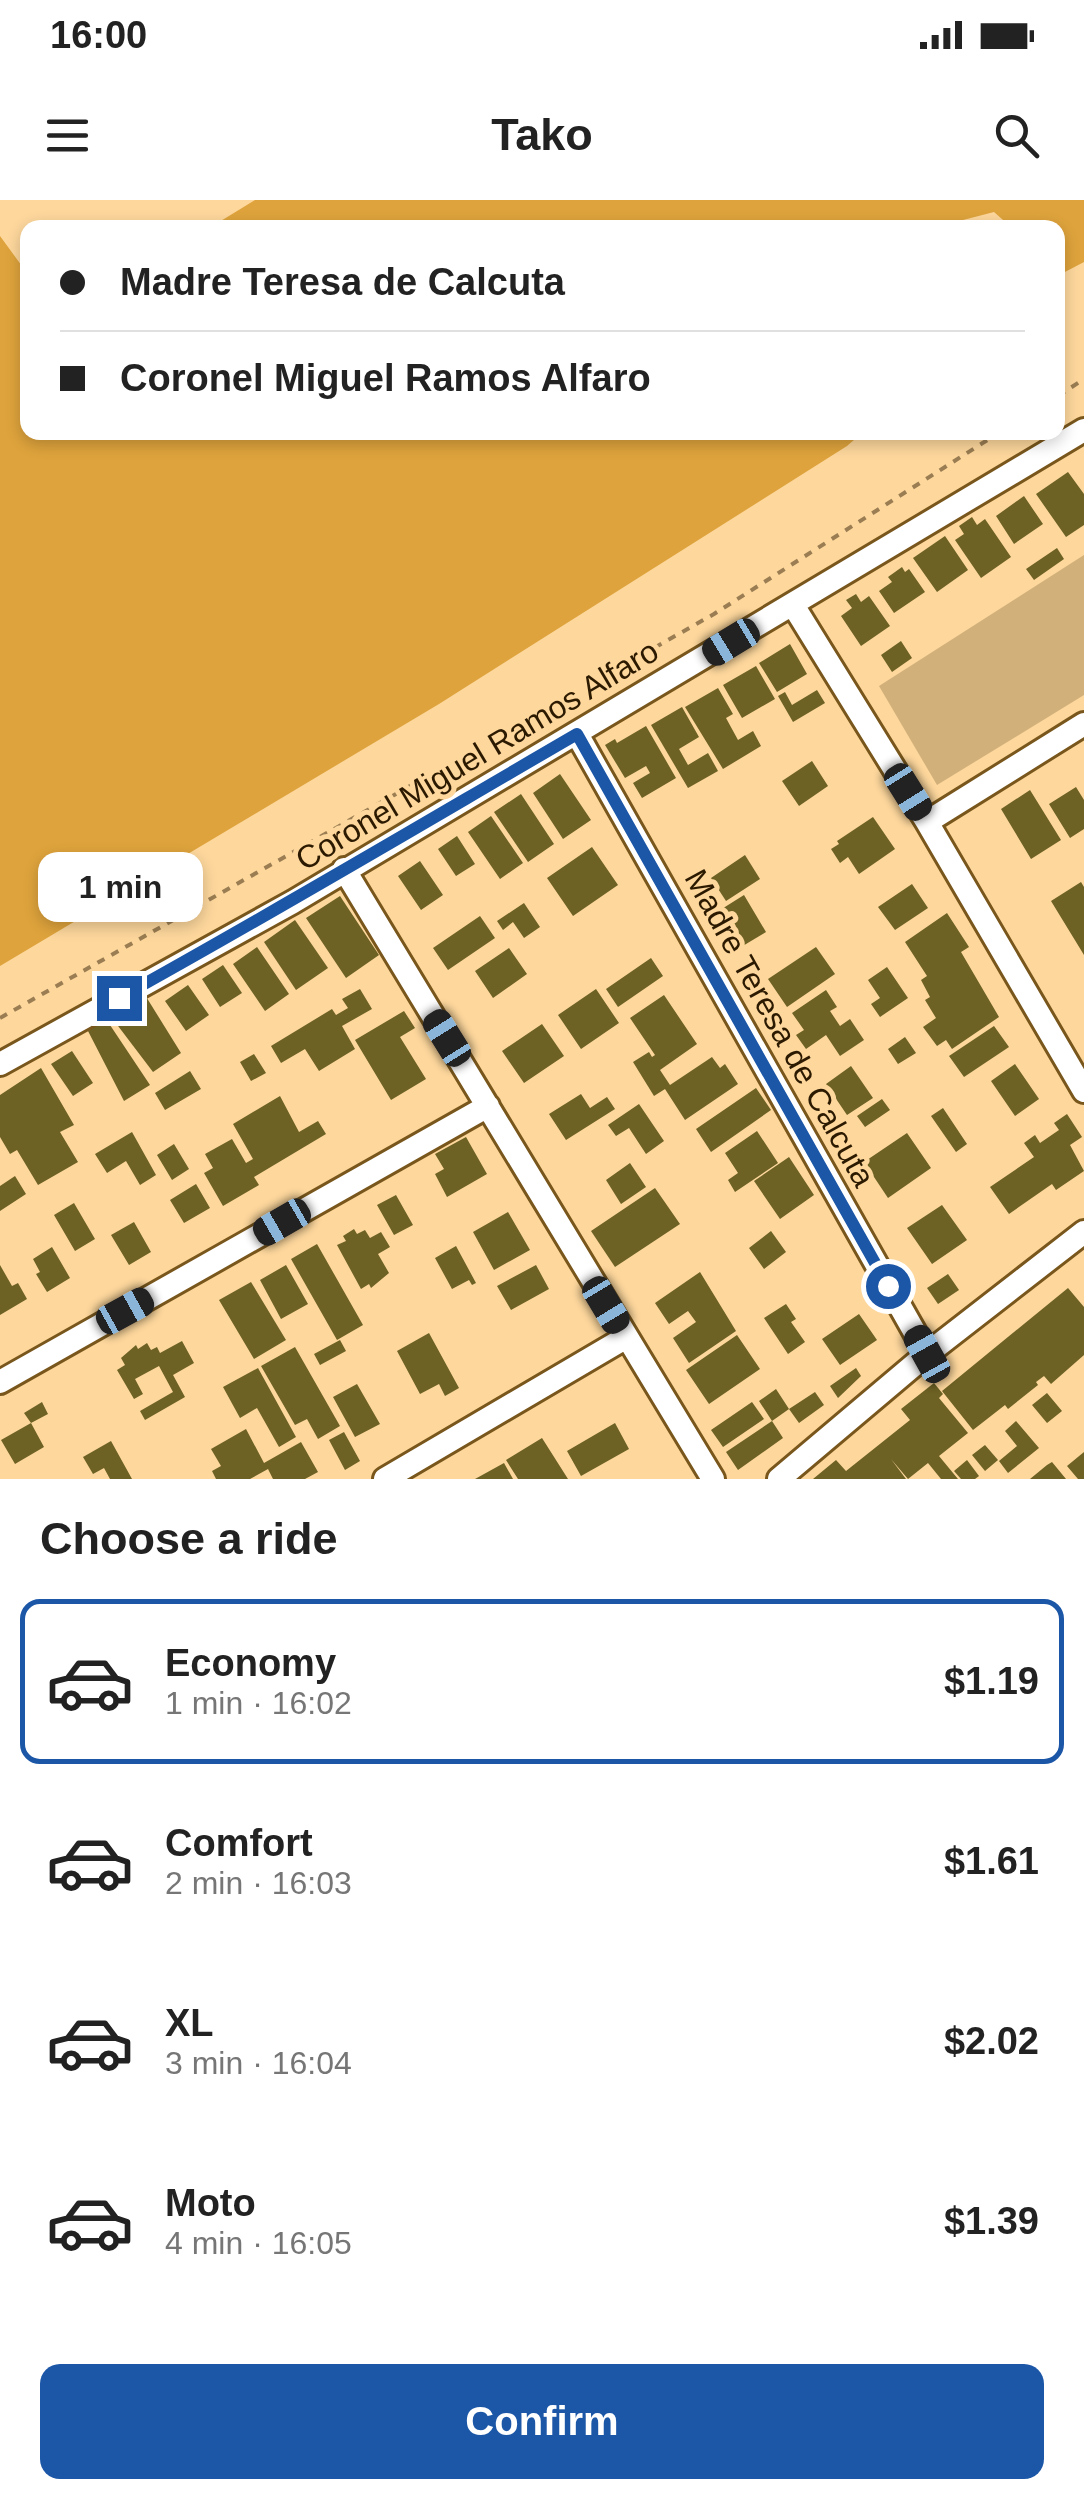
<!DOCTYPE html>
<meta charset="utf-8">
<style>
:root{--surface:#fff;--page:#f2f2f2;--text:#222;--muted:#767676;--line:#e0e0e0;--accent:#1b56a7}
body{margin:0;font-family:Arial,sans-serif;background:var(--page);color:var(--text);height:100vh;display:flex;flex-direction:column;font-size:38px;white-space:nowrap}
*{box-sizing:border-box;margin:0}
p{font-size:32px;color:var(--muted)}
.icon{flex:none;width:55px;height:55px;fill:none;stroke:currentColor;stroke-width:2;stroke-linecap:round;stroke-linejoin:round}
.map{position:relative;height:1279px;overflow:hidden}
.side{display:flex;flex-direction:column;background:var(--surface);flex:1}
.side>*{flex:none}
.banner{position:absolute;left:20px;top:20px;width:1045px;height:220px;border-radius:20px;box-shadow:0 5px 15px #0003;display:grid;align-content:center;height:220px;padding:0 40px;background:var(--surface)}
.end{position:absolute;width:45px;height:45px;margin:-22px;border:12px solid #1b56a7;background:#fff;box-shadow:0 0 0 5px #fff}
.from{border-radius:50%}
.bubble{position:absolute;height:70px;border-radius:20px;background:var(--surface);box-shadow:0 5px 15px #0003;font-size:32px;font-weight:800;line-height:70px;text-align:center}
.car{position:absolute;width:30px;height:60px;margin:-30px -15px;border-radius:12px;box-shadow:0 0 8px 2px #0007;background:linear-gradient(#222 24%,#8ab4d8 0 40%,#222 0 76%,#8ab4d8 0 86%,#222 0)}
.banner b{display:flex;align-items:center;gap:35px;height:95px;font-size:38px}
.banner b+b{border-top:2px solid var(--line)}
.banner i{width:25px;height:25px;background:var(--text)}
ul{padding:0;list-style:none}
li{display:flex;align-items:center;gap:30px;height:165px;margin:0 20px 15px;padding:0 20px;border:5px solid transparent;border-radius:20px}
li div{flex:1}
li b{display:block;font-size:38px}
li em{font-style:normal;font-weight:800}
li.current{border-color:var(--accent)}
li>.icon{width:90px;height:90px;stroke-width:1.5}
h2{padding:0 40px;font-size:45px;line-height:120px}
.cta{display:flex;gap:20px;margin-top:auto;padding:20px 40px}
.cta a{flex:1;height:115px;border-radius:20px;background:var(--accent);color:#fff;font-size:40px;font-weight:800;line-height:115px;text-align:center}
.status{display:flex;justify-content:space-between;align-items:center;height:70px;padding:0 50px;background:var(--surface);direction:ltr}
.status svg{height:28px;fill:currentColor}
header{display:flex;justify-content:space-between;align-items:center;height:130px;padding:0 40px;background:var(--surface);font-size:45px;font-weight:800}
.map>svg:first-child{display:block}
.green{fill:#d2b07a}
.forest{fill:#dea33c}
.building{fill:#6d6124}
.lines{fill:none;stroke-linecap:round;stroke-linejoin:round}
.street-casing{stroke:#79571c;stroke-width:28}
.path{stroke:#9a7d52;stroke-width:4;stroke-dasharray:8 8;stroke-linecap:butt}
.street{stroke:#fff;stroke-width:22}
.route{stroke:#1b56a7;stroke-width:12}
.labels{text-anchor:middle;dominant-baseline:central;stroke-width:10;stroke-linejoin:round;paint-order:stroke}
.street-label{font-size:32px;fill:#2b1900;stroke:#fdd79c}
</style>
<div class="status"><b>16:00</b><svg viewBox="0 0 49 12"><path d="M0 12V9h3v3zM5 12V6h3v6zM10 12V3h3v9zM15 12V0h3v12zM26 1h20v11H26zM47 4h2v5h-2z"/></svg></div>
<header><svg class="icon" aria-label="menu" viewBox="0 0 24 24"><path d="M4 6h16M4 12h16M4 18h16"/></svg>Tako<svg class="icon" aria-label="search" viewBox="0 0 24 24"><circle cx="10" cy="10" r="6"/><path d="M15 15l6 6"/></svg></header>
<div class="map">
<svg width="1084" height="1279" viewBox="0 0 1084 1279">
<rect width="100%" height="100%" fill="#fdd79c"/>
<!-- green -->
<path class="green" d="M1084 355V495L937 585 879 486Z"/>
<!-- forest -->
<path class="forest" d="M255 0H1084V62L1063 73 1058 68V28L1011 27 994 12 932 28 211 27Z
M0 36 27 73 28 232 862 233 847 246 439 504 0 766Z"/>
<!-- building -->
<path class="building" d="M1068 272 1084 294V325L1066 337 1036 294Z
M1024 296 1043 324 1014 344 996 316Z
M972 317 977 325 985 319 1011 357 981 378 955 340 964 334 959 326Z
M945 336 968 370 937 392 913 358Z
M1057 348 1064 359 1034 380 1026 369Z
M902 367 905 372 909 369 925 392 894 413 879 391 892 382 888 377Z
M856 394 861 402 869 396 890 426 861 446 841 416 852 408 846 400Z
M901 441 912 458 892 472 881 455Z
M790 444 807 474 777 492 759 463Z
M756 466 775 499 742 518 723 485Z
M718 488 733 514 726 518 738 540 753 531 761 546 723 569 685 507Z
M817 490 825 503 793 522 778 496 785 492 792 505Z
M682 507 699 537 679 549 688 565 708 553 718 571 688 588 651 525Z
M646 526 676 578 642 598 633 583 650 573 646 566 625 578 605 545 615 539 617 543Z
M812 561 828 586 799 606 782 581Z
M560 574 591 620 563 639 533 593Z
M1076 587 1084 600V629L1070 638 1049 604Z
M1030 590 1061 640 1031 659 1001 609Z
M521 594 554 644 528 662 494 612Z
M491 616 523 663 500 679 468 632Z
M873 617 895 649 859 674 848 657 840 663 831 649 839 644 837 641Z
M457 636 475 664 456 676 438 649Z
M592 647 618 685 573 716 547 678Z
M745 655 760 679 726 701 711 678Z
M420 661 443 695 421 710 398 676Z
M1081 682 1084 687V755L1051 701Z
M912 684 928 708 895 730 878 707Z
M744 695 766 732 731 753 709 717Z
M340 696 379 755 346 778 306 718Z
M524 703 540 727 524 738 513 722 503 730 497 721Z
M947 713 969 747 961 752 999 817 952 849 946 840 937 846 923 827 936 818 925 800 930 797 921 780 927 776 905 742Z
M480 716 495 738 448 770 433 748Z
M295 720 328 768 296 790 264 742Z
M257 747 289 794 265 811 233 764Z
M816 747 835 774 787 807 768 779Z
M509 748 527 774 493 798 475 771Z
M651 758 663 776 618 807 606 789Z
M223 765 242 793 220 807 202 779Z
M887 767 908 798 880 817 871 804 880 798 868 780Z
M188 785 209 815 186 831 165 801Z
M360 789 372 809 342 826 355 849 319 871 305 849 281 863 271 846 332 809 336 815 348 808 342 799Z
M596 789 619 823 581 849 558 815Z
M826 790 837 807 830 811 840 826 850 819 864 840 840 856 826 835 806 849 796 835 804 830 792 813Z
M145 795 181 853 153 872 112 818Z
M664 795 697 844 660 870 670 885 712 857 720 868 725 864 738 884 685 920 665 889 654 896 633 862 649 852 652 857 655 855 630 818Z
M404 811 415 828 400 837 426 879 391 900 355 840Z
M106 819 150 885 124 901 88 831Z
M542 824 564 856 524 883 502 851Z
M994 826 1009 847 964 877 949 856Z
M905 837 916 853 898 864 888 849Z
M72 851 93 883 73 896 51 864Z
M254 854 266 873 251 881 240 862Z
M1015 864 1039 899 1015 916 991 881Z
M851 866 873 898 847 915 826 884Z
M41 868 74 925 60 932 78 962 38 985 17 950 10 954 0 937V895Z
M190 871 201 889 165 910 155 893Z
M756 888 771 910 711 952 696 929Z
M581 894 590 908 607 897 615 909 566 940 549 914Z
M280 896 299 932 318 921 326 934 254 977 259 985 223 1006 204 973 213 968 205 954 232 939 246 963 253 959 233 924Z
M882 899 890 910 865 927 857 916Z
M639 904 664 941 646 954 629 928 616 936 608 925Z
M943 908 967 944 956 952 931 916Z
M1067 914 1082 937 1070 945 1084 971 1056 990 1052 984 1009 1014 990 987 1034 957 1024 943 1035 935 1040 943 1059 930 1054 923Z
M757 931 778 963 735 992 728 980 738 973 725 953Z
M132 932 156 975 140 985 126 961 107 973 95 954Z
M907 933 931 968 888 998 864 962Z
M466 937 487 974 447 997 435 974 444 969 435 954Z
M174 944 189 969 172 980 157 955Z
M789 957 814 995 780 1019 754 981Z
M630 963 646 987 621 1004 606 980Z
M15 976 26 994 0 1011V986Z
M196 984 210 1008 184 1023 170 1000Z
M655 988 680 1024 615 1067 591 1031Z
M396 995 413 1025 394 1035 377 1005Z
M74 1003 95 1039 75 1051 54 1015Z
M942 1005 967 1040 932 1064 907 1028Z
M508 1012 530 1050 494 1070 473 1032Z
M134 1022 151 1052 129 1065 111 1035Z
M354 1029 357 1034 365 1030 370 1038 381 1032 390 1047 378 1054 389 1073 371 1088 369 1084 361 1089 337 1045 346 1041 343 1036Z
M771 1031 786 1052 764 1069 749 1048Z
M317 1044 363 1125 337 1140 291 1059Z
M456 1046 476 1083 472 1085 469 1080 452 1089 435 1058Z
M52 1047 70 1078 47 1092 36 1074 40 1072 33 1059Z
M0 1065 12 1086 18 1083 27 1099 0 1115Z
M286 1065 308 1104 281 1119 260 1080Z
M536 1065 549 1089 511 1110 497 1086Z
M700 1072 736 1131 689 1163 673 1138 696 1122 688 1111 669 1124 655 1103Z
M948 1074 959 1090 938 1104 927 1088Z
M251 1082 286 1140 254 1159 219 1100Z
M1068 1088 1084 1107V1155L1051 1184 1044 1176 1036 1182 1038 1185 1008 1209 1005 1205 973 1230 942 1191Z
M786 1104 796 1119 791 1122 805 1142 788 1154 764 1118Z
M859 1114 877 1140 840 1165 822 1139Z
M429 1133 459 1188 445 1196 439 1184 420 1194 397 1151Z
M737 1135 760 1169 709 1204 686 1170Z
M340 1140 346 1151 320 1165 314 1154Z
M182 1141 194 1163 173 1175 185 1197 145 1220 140 1211 173 1192 159 1166 135 1179 143 1194 134 1199 117 1170 125 1165 121 1158 136 1145 138 1149 147 1143 151 1150 157 1147 160 1153Z
M295 1147 340 1226 318 1239 307 1219 295 1225 261 1166Z
M258 1168 296 1237 279 1247 257 1208 240 1218 223 1187Z
M856 1168 861 1176 838 1198 830 1186Z
M934 1183 943 1194 939 1198 968 1233 939 1256 958 1279H941L928 1263 908 1279 891 1259 906 1279H813L836 1260 846 1271 910 1220 901 1209Z
M357 1184 380 1224 355 1237 333 1197Z
M776 1189 789 1209 772 1221 759 1201Z
M815 1192 824 1205 799 1223 789 1209Z
M1047 1193 1062 1211 1047 1223 1032 1205Z
M42 1202 48 1214 31 1223 44 1247 15 1264 1 1240 31 1223 24 1213Z
M752 1202 764 1219 723 1247 711 1230Z
M772 1221 783 1238 738 1270 726 1252Z
M1016 1221 1039 1248 1008 1273 999 1261 1017 1246 1005 1231Z
M615 1223 629 1249 581 1276 567 1251Z
M246 1229 264 1263 301 1242 318 1272 305 1279H273L268 1269 250 1279H216L212 1271 221 1266 211 1249Z
M344 1232 360 1261 345 1270 329 1240Z
M542 1238 568 1279H518L506 1260Z
M111 1241 132 1279H110L104 1268 93 1274 83 1257Z
M985 1245 998 1260 985 1271 972 1255Z
M1084 1252V1279H1078L1067 1266Z
M967 1260 979 1276 975 1279H961L954 1271Z
M1052 1262 1066 1279H1030L1047 1265Z
M504 1263 513 1279H475Z"/>
<g class="lines">
<!-- street casing -->
<g class="street-casing">
<path id="street" d="M793 405 927 622 1084 891
M577 534 927 1154
M927 622 1084 524
M344 669 713 1279
M0 864 293 702 1084 230
M0 1182 488 906
M385 1279 625 1138
M779 1279 927 1154 1084 1032"/>
</g>
<!-- path -->
<path class="path" d="M1058 196 1084 179
M0 818 714 414 1000 232"/>
<!-- street -->
<use href="#street" class="street"/>
</g>
<g class="lines">
<!-- route -->
<path class="route" d="M119 798C273 713 424 623 577 534L888 1086"/>
</g>
<g class="labels">
<!-- street labels -->
<g class="street-label">
<text transform="translate(477 555) rotate(-31)">Coronel Miguel Ramos Alfaro</text>
<text transform="translate(780 828) rotate(61)">Madre Teresa de Calcuta</text>
</g>
</g>
</svg>
<i class="end from" style="left:888px;top:1086px"></i>
<i class="end" style="left:119px;top:798px"></i>
<div class="bubble" style="left:38px;top:652px;width:165px">1 min</div>
<i class="car" style="left:731px;top:442px;rotate:239deg"></i>
<i class="car" style="left:908px;top:592px;rotate:148deg"></i>
<i class="car" style="left:447px;top:838px;rotate:328deg"></i>
<i class="car" style="left:282px;top:1022px;rotate:240deg"></i>
<i class="car" style="left:606px;top:1105px;rotate:149deg"></i>
<i class="car" style="left:125px;top:1111px;rotate:61deg"></i>
<i class="car" style="left:927px;top:1154px;rotate:331deg"></i>
<div class="banner">
<b><i class="from"></i>Madre Teresa de Calcuta</b>
<b><i></i>Coronel Miguel Ramos Alfaro</b>
</div>
</div>
<section class="side">
<h2>Choose a ride</h2>
<ul>
<li class="current"><svg class="icon" aria-label="car" viewBox="0 0 24 24"><path d="M5 17H2v-5l4-1 3-4h7l3 4 3 1v5h-3M9 17h6M6 11h13"/><circle cx="7" cy="17" r="2"/><circle cx="17" cy="17" r="2"/></svg><div><b>Economy</b><p>1 min · 16:02</p></div><em>$1.19</em></li>
<li><svg class="icon" aria-label="car" viewBox="0 0 24 24"><path d="M5 17H2v-5l4-1 3-4h7l3 4 3 1v5h-3M9 17h6M6 11h13"/><circle cx="7" cy="17" r="2"/><circle cx="17" cy="17" r="2"/></svg><div><b>Comfort</b><p>2 min · 16:03</p></div><em>$1.61</em></li>
<li><svg class="icon" aria-label="car" viewBox="0 0 24 24"><path d="M5 17H2v-5l4-1 3-4h7l3 4 3 1v5h-3M9 17h6M6 11h13"/><circle cx="7" cy="17" r="2"/><circle cx="17" cy="17" r="2"/></svg><div><b>XL</b><p>3 min · 16:04</p></div><em>$2.02</em></li>
<li><svg class="icon" aria-label="car" viewBox="0 0 24 24"><path d="M5 17H2v-5l4-1 3-4h7l3 4 3 1v5h-3M9 17h6M6 11h13"/><circle cx="7" cy="17" r="2"/><circle cx="17" cy="17" r="2"/></svg><div><b>Moto</b><p>4 min · 16:05</p></div><em>$1.39</em></li>
</ul>
<div class="cta"><a>Confirm</a></div>
</section>
